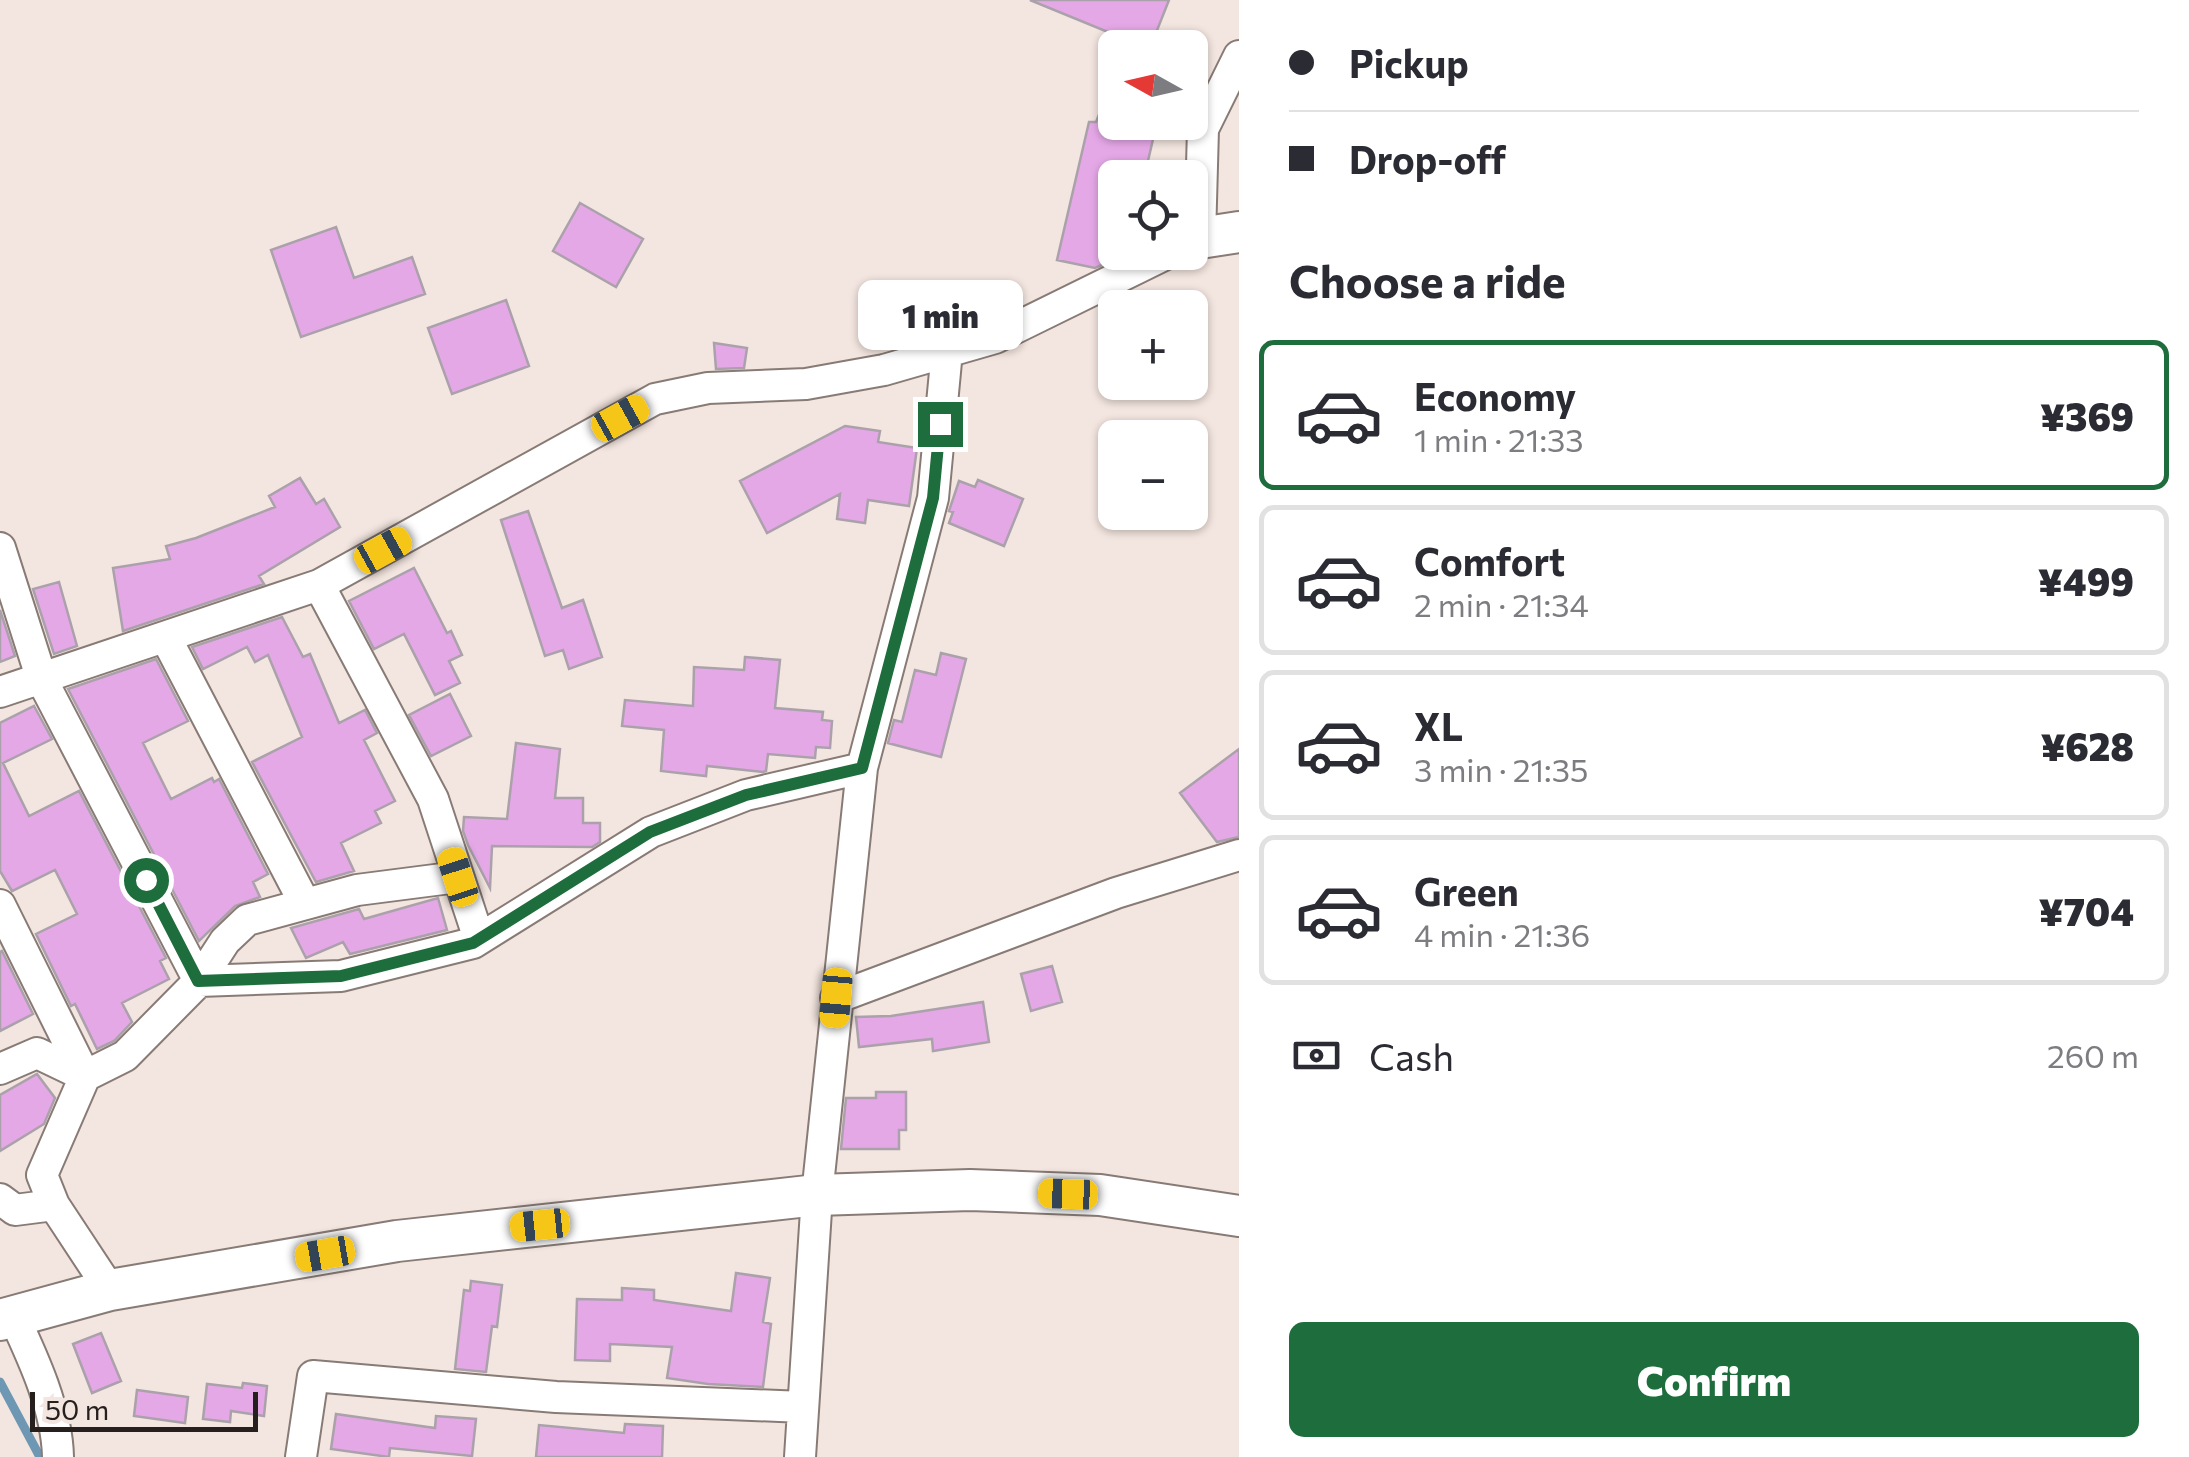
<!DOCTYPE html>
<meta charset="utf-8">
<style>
:root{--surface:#fff;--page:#f2f2f3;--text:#2b2b33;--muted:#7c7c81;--line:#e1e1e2;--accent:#1e6d3c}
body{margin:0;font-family:Commissioner,sans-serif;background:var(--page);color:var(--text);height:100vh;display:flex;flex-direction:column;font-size:38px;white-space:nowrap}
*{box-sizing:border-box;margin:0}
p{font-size:32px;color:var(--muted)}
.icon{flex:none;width:55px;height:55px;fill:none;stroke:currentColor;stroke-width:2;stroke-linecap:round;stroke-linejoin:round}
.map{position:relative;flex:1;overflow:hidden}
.side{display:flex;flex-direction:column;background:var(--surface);width:950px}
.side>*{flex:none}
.banner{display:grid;align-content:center;height:220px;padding:0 50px;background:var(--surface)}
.needle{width:65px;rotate:278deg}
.tools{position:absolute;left:1098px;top:30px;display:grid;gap:20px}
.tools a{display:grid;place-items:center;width:110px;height:110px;border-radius:15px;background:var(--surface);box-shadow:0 2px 8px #0004;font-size:50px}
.scale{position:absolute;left:30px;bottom:25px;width:228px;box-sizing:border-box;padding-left:10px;border:5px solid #251f1d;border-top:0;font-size:28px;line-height:35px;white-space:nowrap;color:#251f1d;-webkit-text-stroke:8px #f3e5df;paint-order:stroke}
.end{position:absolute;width:45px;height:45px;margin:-22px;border:12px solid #1e6d3c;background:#fff;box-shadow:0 0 0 5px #fff}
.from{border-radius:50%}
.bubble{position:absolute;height:70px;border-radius:15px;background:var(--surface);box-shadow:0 2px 8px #0004;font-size:32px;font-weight:800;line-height:70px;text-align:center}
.car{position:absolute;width:30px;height:60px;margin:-30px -15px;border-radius:12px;box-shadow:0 0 8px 2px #0007;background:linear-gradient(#f5c518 24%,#345 0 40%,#f5c518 0 76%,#345 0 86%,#f5c518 0)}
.banner b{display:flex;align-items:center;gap:35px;height:95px;font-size:38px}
.banner b+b{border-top:2px solid var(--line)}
.banner i{width:25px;height:25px;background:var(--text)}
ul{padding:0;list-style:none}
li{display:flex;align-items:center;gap:30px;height:150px;margin:0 20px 15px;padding:0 30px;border:5px solid var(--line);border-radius:15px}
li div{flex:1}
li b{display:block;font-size:38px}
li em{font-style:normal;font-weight:800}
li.selected{border-color:var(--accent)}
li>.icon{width:90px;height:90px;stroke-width:1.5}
h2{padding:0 50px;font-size:45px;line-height:120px}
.pay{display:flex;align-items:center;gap:25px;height:110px;padding:0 50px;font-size:38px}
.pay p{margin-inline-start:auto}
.primary-button{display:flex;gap:20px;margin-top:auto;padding:20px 50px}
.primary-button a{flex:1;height:115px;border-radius:15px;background:var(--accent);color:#fff;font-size:40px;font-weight:800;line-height:115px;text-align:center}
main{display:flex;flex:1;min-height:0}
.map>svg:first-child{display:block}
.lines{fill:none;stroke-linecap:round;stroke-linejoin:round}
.stream{stroke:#6d97b3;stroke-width:9}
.building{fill:#e5a8e7;stroke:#aba1ab;stroke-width:2.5}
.street-casing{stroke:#887b75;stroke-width:34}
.secondary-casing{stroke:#887b75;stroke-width:44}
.street{stroke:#fff;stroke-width:30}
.secondary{stroke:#fff;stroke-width:40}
.route{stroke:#1e6d3c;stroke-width:12}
</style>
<main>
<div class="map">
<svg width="1239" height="1457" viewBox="0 0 1239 1457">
<rect width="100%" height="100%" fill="#f3e5df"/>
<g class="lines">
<!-- stream -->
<path class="stream" d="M0 1382 40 1457"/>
</g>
<!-- building -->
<path class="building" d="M1030 0H1169L1150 48H1101L1108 32Z
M1114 78 1115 122H1157L1144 178H1115V241L1108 240 1102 265 1095 268 1057 260 1089 122H1096Z
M580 203 643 239 616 287 553 251Z
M336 227 354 278 412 257 425 294 301 337 271 250Z
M506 300 529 366 452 394 428 328Z
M714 343 747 348 744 368 716 369Z
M845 426 880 431 878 442 917 448 909 506 868 500 865 523 837 519 840 494 767 533 740 481Z
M300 478 316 504 324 499 340 527 259 576 264 584 123 631 113 568 170 559 166 546 196 538 275 507 269 496Z
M978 480 1023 499 1004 546 949 523 953 512 949 511 959 481 975 487Z
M528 511 562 608 583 600 602 657 569 669 563 650 545 656 501 520Z
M414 568 447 633 451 631 462 655 449 661 460 683 435 695 404 634 374 649 349 601Z
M59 582 77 646 54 654 33 589Z
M0 610 15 656 0 662Z
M282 617 303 657 310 654 339 723 365 710 377 733 364 740 395 801 375 811 381 823 341 843 354 871 316 882 252 762 302 737 268 655 255 662 247 647 203 669 192 647Z
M941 653 966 659 941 757 888 743 894 720 902 722 915 670 936 675Z
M745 657 780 660 775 708 823 712 822 720 832 721 830 748 816 747 815 758 768 754 766 771 763 772 707 766 706 776 661 771 664 730 622 726 625 700 693 706 694 667 744 670Z
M156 659 188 721 143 743 171 799 212 778 214 782 219 779 268 874 253 882 260 897 235 906 199 941 68 689Z
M450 694 471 736 431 756 409 715Z
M34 706 52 739 3 763 29 816 79 791 166 958 160 961 169 979 122 1003 132 1022 114 1041 97 1049 75 1004 71 1006 36 934 77 914 55 870 12 891 0 871V723Z
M516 743 560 749 555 798H583V823H600V842L592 847 492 846 490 888 468 845 463 831 464 817 507 819Z
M1239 749V837L1217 842 1180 793Z
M438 898 447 930 350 954 343 942 306 958 291 928 359 909 364 919Z
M2 951 33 1014 0 1031V952Z
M1052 966 1062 1002 1031 1011 1021 974Z
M983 1002 989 1042 933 1051 932 1039 859 1047 856 1017 891 1016Z
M37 1074 55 1098 44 1124 0 1151V1095Z
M876 1092H906V1130H899V1149H841L846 1098H876Z
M736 1273 770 1278 763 1322 771 1324 763 1387 708 1384 667 1378 672 1347 610 1344V1361L575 1360 577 1299 622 1300V1288L654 1290V1300L731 1311Z
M471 1281 502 1285 497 1327 492 1326 486 1372 455 1369 464 1290 470 1291Z
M101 1333 121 1381 92 1393 73 1344Z
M243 1383 267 1386 264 1416 231 1411 230 1422 203 1419 207 1384 242 1388Z
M137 1390 188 1397 185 1423 134 1416Z
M336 1414 435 1428 436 1416 476 1419 472 1456 390 1448 389 1457 331 1449Z
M625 1424 663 1426 662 1457H536L539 1425 624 1433Z"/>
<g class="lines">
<!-- street casing -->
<g class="street-casing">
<path id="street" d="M1190 243 1200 238 1203 129 1239 56
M0 548 42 680 199 981 225 941 247 920 357 890 458 877
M319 585 433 799 479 939
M166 638 304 902
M0 692 319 585 655 399 708 388 806 384 884 370 995 338 1170 252
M0 905 85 1076
M836 998 1116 893 1239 855
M0 1069 37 1053 85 1076
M0 1199 15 1210 54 1205
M110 1290 54 1205 42 1175 85 1076 125 1056 199 981 341 976 473 943 651 832 746 795 862 768
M13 1315C33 1358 57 1409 58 1457
M301 1457 313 1376 556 1397 803 1407
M800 1457 817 1195 862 768 933 498 947 351"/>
</g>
<!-- secondary casing -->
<g class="secondary-casing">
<path id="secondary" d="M1200 238 1239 232
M0 1320 110 1290 397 1241 817 1195 970 1190 1100 1195 1239 1216"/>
</g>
<!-- street -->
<use href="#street" class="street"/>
<!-- secondary -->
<use href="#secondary" class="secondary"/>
</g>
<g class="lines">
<!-- route -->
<path class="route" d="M146 880 198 981 341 976 473 943 650 832 746 795 862 768 933 498 940 424"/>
</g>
</svg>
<div class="tools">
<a><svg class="needle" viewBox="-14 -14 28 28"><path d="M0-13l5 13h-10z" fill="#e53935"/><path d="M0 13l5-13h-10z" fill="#7c7c81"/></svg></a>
<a><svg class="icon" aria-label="locate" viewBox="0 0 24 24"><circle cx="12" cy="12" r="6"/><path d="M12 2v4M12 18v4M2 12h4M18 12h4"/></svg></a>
<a>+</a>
<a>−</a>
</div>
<div class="scale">50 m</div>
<i class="end from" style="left:146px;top:880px"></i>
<i class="end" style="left:940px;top:424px"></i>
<div class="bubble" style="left:858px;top:280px;width:165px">1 min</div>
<i class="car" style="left:620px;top:418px;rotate:61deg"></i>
<i class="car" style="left:383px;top:550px;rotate:61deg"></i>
<i class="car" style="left:458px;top:877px;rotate:342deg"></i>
<i class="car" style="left:836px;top:998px;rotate:185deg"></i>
<i class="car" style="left:1068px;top:1194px;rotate:272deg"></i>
<i class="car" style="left:540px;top:1225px;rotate:264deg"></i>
<i class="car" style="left:325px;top:1254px;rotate:260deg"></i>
</div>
<section class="side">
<div class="banner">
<b><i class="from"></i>Pickup</b>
<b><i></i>Drop-off</b>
</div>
<h2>Choose a ride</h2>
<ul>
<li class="selected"><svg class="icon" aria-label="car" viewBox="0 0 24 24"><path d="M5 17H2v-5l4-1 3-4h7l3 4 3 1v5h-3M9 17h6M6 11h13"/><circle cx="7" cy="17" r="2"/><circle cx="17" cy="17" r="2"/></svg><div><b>Economy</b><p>1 min · 21:33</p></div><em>¥369</em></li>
<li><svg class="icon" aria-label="car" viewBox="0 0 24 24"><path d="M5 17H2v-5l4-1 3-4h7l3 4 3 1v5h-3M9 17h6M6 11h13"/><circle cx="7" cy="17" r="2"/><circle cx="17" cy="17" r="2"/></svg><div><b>Comfort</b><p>2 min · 21:34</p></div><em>¥499</em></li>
<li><svg class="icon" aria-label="car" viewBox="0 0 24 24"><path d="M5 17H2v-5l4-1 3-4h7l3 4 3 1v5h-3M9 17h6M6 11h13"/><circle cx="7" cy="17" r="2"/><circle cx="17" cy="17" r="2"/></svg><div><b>XL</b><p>3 min · 21:35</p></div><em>¥628</em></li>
<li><svg class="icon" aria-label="car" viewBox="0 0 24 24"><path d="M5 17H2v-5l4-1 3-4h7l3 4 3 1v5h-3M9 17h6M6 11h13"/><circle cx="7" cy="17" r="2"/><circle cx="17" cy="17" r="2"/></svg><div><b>Green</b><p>4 min · 21:36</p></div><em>¥704</em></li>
</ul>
<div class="pay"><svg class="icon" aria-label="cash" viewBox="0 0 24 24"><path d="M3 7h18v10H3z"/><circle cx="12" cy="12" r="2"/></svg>Cash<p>260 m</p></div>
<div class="primary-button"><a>Confirm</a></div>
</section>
</main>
